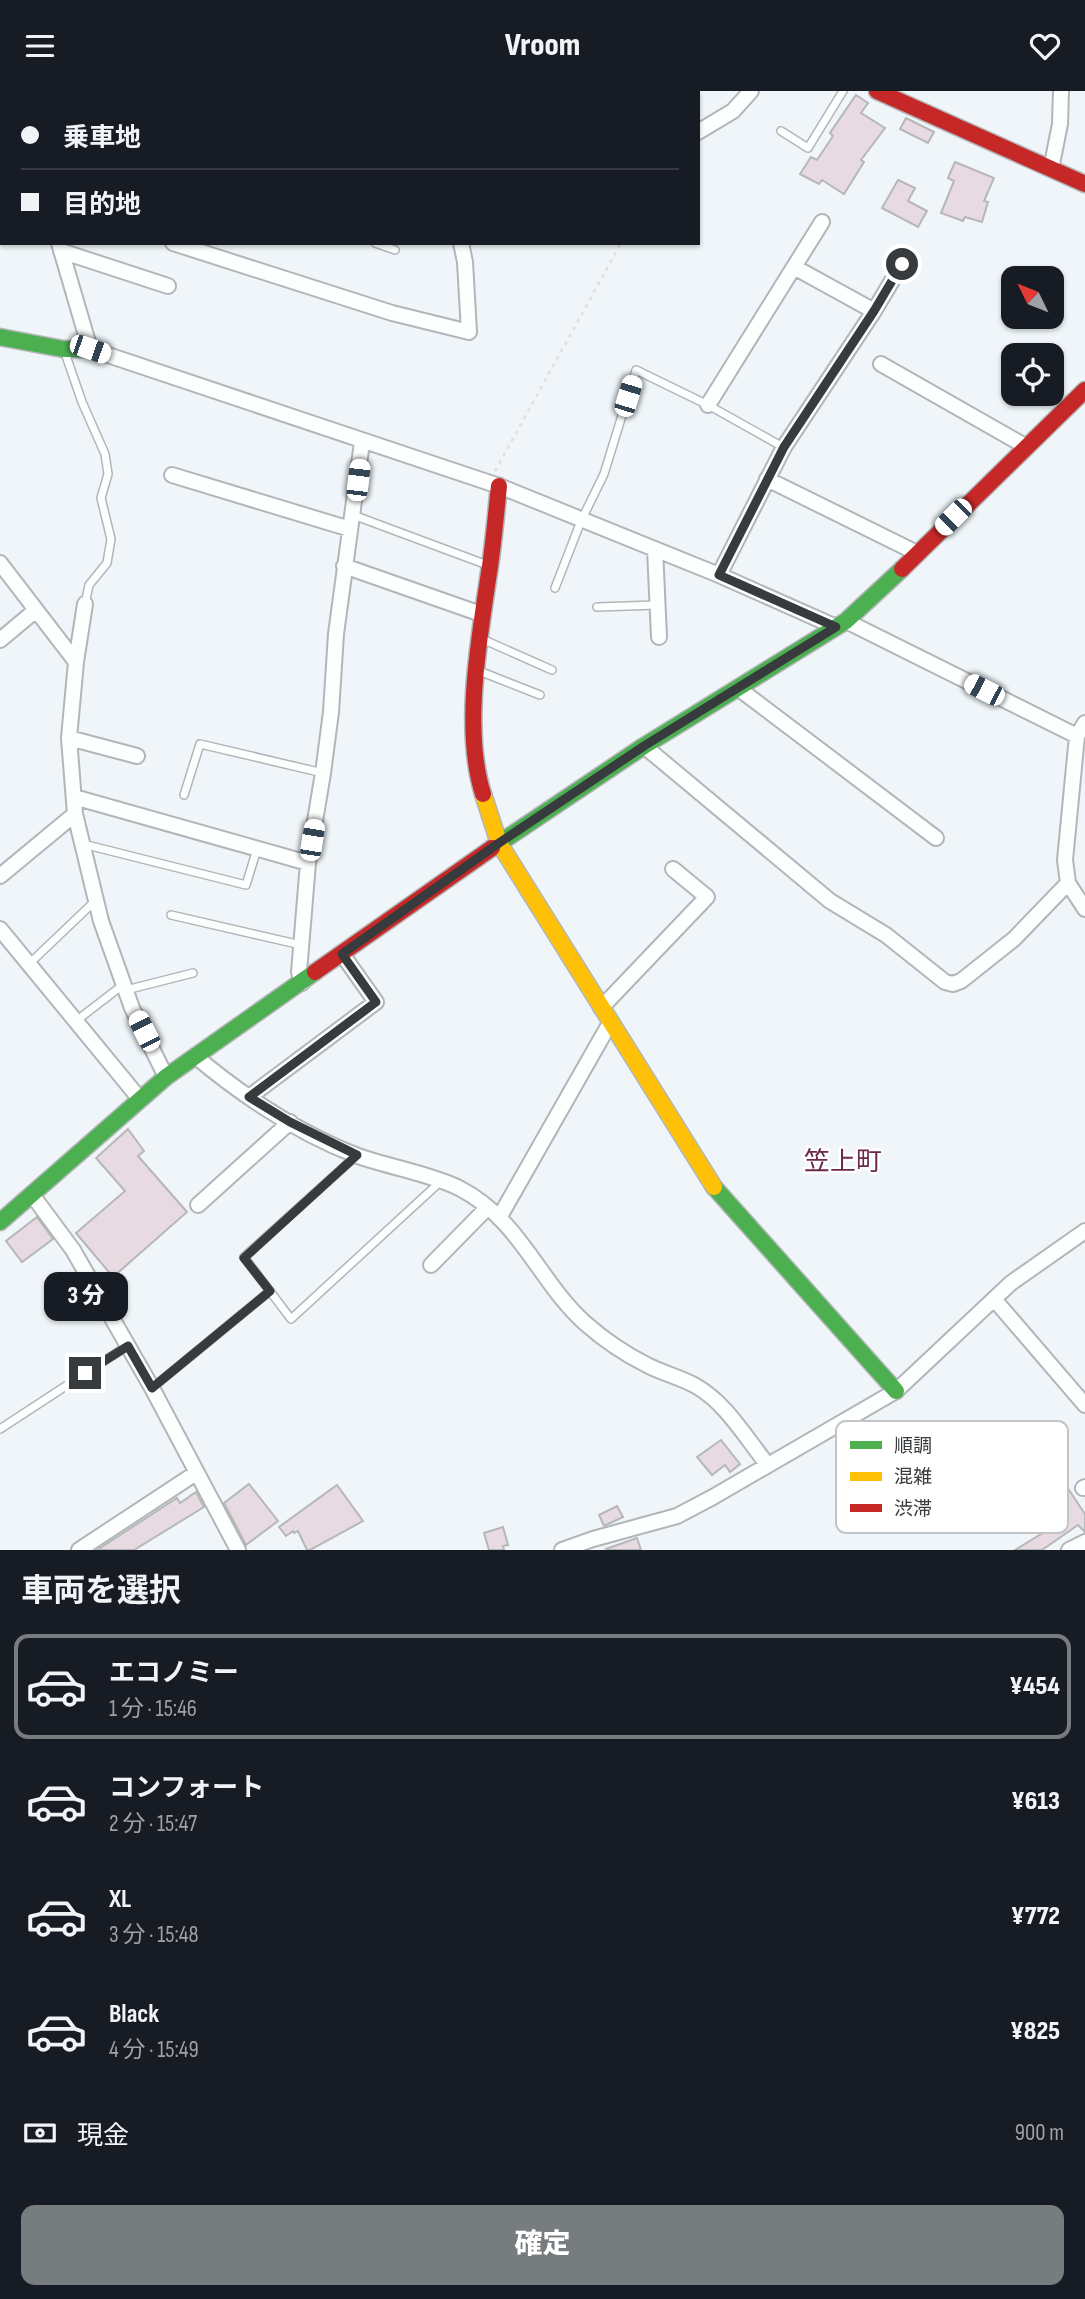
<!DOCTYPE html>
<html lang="ja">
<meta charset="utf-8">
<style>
:root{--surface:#171b24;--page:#242831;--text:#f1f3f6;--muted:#9ea1a6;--line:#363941;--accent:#777c7e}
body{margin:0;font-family:"Sofia Sans Condensed","Noto Sans JP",sans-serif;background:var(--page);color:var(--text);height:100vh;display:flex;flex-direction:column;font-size:26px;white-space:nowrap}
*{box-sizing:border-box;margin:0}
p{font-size:23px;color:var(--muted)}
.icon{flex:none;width:38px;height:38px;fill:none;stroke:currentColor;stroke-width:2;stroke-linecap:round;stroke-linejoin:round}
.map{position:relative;height:1459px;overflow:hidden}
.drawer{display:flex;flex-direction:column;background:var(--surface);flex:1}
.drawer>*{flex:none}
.guide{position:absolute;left:0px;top:0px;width:700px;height:154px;box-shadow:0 2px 5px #0004;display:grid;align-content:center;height:154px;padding:0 21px;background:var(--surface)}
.needle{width:46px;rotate:313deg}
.tools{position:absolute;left:1001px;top:175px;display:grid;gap:14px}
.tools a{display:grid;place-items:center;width:63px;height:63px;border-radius:14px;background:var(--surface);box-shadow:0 2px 5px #0004;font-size:35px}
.end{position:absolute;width:32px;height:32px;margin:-16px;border:9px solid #373b3d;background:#fff;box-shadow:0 0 0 4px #fff}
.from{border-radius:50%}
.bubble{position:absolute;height:49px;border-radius:14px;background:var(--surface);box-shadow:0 2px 5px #0004;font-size:23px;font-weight:800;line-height:49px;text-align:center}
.car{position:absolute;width:21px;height:42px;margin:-21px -10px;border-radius:9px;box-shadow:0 0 5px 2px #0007;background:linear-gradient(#fff 24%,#345 0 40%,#fff 0 76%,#345 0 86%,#fff 0)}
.guide b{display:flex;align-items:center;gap:24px;height:66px;font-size:26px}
.guide b+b{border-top:2px solid var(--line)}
.guide i{width:18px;height:18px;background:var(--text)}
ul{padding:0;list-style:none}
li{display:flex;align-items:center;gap:21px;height:105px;margin:0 14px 10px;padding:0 7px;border:4px solid transparent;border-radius:14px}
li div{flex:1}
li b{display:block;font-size:26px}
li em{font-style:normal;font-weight:800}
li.on{border-color:var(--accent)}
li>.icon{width:63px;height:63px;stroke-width:1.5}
h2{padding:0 21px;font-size:32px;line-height:84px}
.pay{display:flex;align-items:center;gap:18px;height:77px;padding:0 21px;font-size:26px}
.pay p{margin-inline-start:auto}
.action{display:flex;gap:14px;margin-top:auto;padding:14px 21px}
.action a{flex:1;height:80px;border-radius:14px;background:var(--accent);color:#fff;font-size:28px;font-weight:800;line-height:80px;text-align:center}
header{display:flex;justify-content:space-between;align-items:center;height:91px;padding:0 21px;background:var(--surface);font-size:32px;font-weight:800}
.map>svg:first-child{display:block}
.building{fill:#e7dbe1;stroke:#b6b7b9;stroke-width:2}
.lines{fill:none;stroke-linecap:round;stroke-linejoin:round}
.lane-casing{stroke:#b2b6b9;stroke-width:10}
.street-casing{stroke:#b2b6b9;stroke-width:18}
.fast-casing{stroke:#b2b6b9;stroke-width:19}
.slow-casing{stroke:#b2b6b9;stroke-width:19}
.jam-casing{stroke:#b2b6b9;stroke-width:19}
.path{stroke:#dee0e0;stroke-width:2.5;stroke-dasharray:3.5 5;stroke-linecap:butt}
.lane{stroke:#fdfefe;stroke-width:7}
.street{stroke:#fdfefe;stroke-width:14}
.fast{stroke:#4caf50;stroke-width:16}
.slow{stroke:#ffc107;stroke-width:16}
.jam{stroke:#c62828;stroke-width:16}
.route{stroke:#373b3d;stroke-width:9}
.labels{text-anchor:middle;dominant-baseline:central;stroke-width:5;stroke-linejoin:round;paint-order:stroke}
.quarter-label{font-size:26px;fill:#6b2946;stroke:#fff}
.key{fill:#fff;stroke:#c3c4c5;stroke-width:2}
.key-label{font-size:19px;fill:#373b3d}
</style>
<header><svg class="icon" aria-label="menu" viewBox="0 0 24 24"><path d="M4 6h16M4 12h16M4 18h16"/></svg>Vroom<svg class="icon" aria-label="heart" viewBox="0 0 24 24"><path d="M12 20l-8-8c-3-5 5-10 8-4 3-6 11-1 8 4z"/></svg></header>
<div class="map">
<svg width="1085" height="1459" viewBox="0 0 1085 1459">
<rect width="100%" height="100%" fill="#eff5f8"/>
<!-- building -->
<path class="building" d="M856 4 868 12 861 22 885 37 861 69 864 71 844 103 822 89 819 93 800 83 811 66 817 69 833 45 830 42Z
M906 27 934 41 928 52 900 38Z
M955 71 994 87 984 110 988 111 982 131 965 126 963 130 941 122 954 90 948 87Z
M898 89 915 97 908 110 927 120 918 136 882 117Z
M128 1038 144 1060 138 1065 187 1121 113 1186 76 1142 125 1100 96 1067Z
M37 1126 53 1148 22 1171 6 1150Z
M721 1349 740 1373 730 1381 725 1374 712 1384 697 1366Z
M1063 1390 1085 1423V1441L1078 1434 1042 1459H1015L1054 1435 1037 1410Z
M249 1393 278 1430 246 1454 224 1412Z
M337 1394 363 1430 310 1459H307L298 1440 294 1442 293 1440 286 1445 279 1436Z
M196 1401 204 1416 134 1459H97L177 1407 180 1412Z
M617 1415 623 1426 604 1435 599 1424Z
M503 1436 508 1454 503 1455 504 1459H489L484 1442Z
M637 1447 641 1459H607L606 1458Z"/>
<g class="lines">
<!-- lane casing -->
<g class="lane-casing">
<path id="lane" d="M266 2 267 0
M315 2 316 0
M781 40 808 57 843 0
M375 152 395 159
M64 259 82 311 105 363 108 383 101 407 111 448 107 472 89 494 85 513
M353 424 490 475
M555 497 581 430 604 383 636 279 708 314 783 356
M597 516 657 514
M482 548 552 579
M479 580 540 604
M184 704 200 653 323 682
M83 753 246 794 257 758
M171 824 301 854
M29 873 95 810
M126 899 193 882
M76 930 124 893
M356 1065 244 1166 291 1228 440 1091
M152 1297 270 1200
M0 1338 127 1255"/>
</g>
<!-- street casing -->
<g class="street-casing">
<path id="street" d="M12 0 13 2
M346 0 347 2
M94 2 95 0
M698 41 733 20 751 0
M1051 78 1060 33 1061 0
M59 152 90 258 499 395 719 484 836 536
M173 152 392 222 469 241 465 171 461 152
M61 160 168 195
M794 176 874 220
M881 273 1025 355
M708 314 822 131
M172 384 350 438
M767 388 917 462
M655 458 659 546
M0 472 76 571
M344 475 481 523
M719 484 784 356 874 220 902 173
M85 513 76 571 69 647 75 723 101 830 132 917 166 986
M846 530 1077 645
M0 549 36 519
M738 597 936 747
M1085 632 1077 645 1065 769 1068 792 1085 818
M69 647 137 665
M644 655 830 810 886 844 945 891 953 893 961 890 1014 848 1068 792
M74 706 308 772
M0 785 75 723
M0 838 139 1007
M302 892 299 881 308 772 323 682 331 621 336 543 362 351
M601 917 707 806 673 778
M195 965C244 1006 298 1042 358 1065 389 1076 431 1083 459 1097 520 1128 539 1191 585 1232 603 1248 625 1263 647 1274 662 1282 680 1286 696 1295 726 1312 746 1347 767 1373
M249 1006 376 911 342 863
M33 1105 73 1159 152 1297 238 1459
M198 1114 290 1031
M499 1127 610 932
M431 1174 487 1117
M994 1208 1085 1314
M1083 1397 1085 1396
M79 1459 196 1382
M562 1459 593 1448 677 1425 713 1406 896 1300 1011 1192 1085 1140
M1069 1459 1085 1451"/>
</g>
<!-- fast casing -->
<g class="fast-casing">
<path id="fast" d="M0 246 63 258H90
M492 757 644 655 846 530 902 478
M714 1096 896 1300
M0 1131 166 986 315 881"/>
</g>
<!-- slow casing -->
<g class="slow-casing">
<path id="slow" d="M483 703 499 752 714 1096"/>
</g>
<!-- jam casing -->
<g class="jam-casing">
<path id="jam" d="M877 0 1085 93
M902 478 1085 299
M483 703C462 637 480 543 490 475 494 448 496 422 499 395
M315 881 492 757"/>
</g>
<!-- path -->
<path class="path" d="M495 380 621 152"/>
<!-- lane -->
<use href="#lane" class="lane"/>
<!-- street -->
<use href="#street" class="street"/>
<!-- fast -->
<use href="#fast" class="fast"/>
<!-- slow -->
<use href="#slow" class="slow"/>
<!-- jam -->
<use href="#jam" class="jam"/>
</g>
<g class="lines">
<!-- route -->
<path class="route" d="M85 1282 128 1255 152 1297 270 1200 244 1167 357 1064 290 1031 249 1006 376 911 342 863 499 752 644 655 836 536 719 484 784 356 874 220 902 173"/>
</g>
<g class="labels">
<!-- quarter labels -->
<g class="quarter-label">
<text x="843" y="1071">笠上町</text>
</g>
</g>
<!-- legend -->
<rect x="836" y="1330" width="232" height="112" rx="10" class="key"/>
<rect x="850" y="1350" width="32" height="8" fill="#4caf50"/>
<rect x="850" y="1381" width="32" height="9" fill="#ffc107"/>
<rect x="850" y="1413" width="32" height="8" fill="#c62828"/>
<g class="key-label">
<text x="894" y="1361">順調</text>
<text x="894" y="1392">混雑</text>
<text x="894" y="1424">渋滞</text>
</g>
</svg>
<div class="tools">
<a><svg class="needle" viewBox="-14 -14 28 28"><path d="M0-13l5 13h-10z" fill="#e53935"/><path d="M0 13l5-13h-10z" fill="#9ea1a6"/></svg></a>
<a><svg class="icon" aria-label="locate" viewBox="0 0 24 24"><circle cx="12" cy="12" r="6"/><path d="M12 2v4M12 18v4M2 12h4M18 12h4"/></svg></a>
</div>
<i class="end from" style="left:902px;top:173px"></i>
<i class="end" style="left:85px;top:1282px"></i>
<div class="bubble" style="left:44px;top:1181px;width:84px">3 分</div>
<i class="car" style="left:90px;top:258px;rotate:109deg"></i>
<i class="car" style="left:628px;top:305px;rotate:17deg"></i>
<i class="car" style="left:358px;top:389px;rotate:7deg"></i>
<i class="car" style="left:953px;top:426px;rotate:225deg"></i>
<i class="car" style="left:984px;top:599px;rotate:297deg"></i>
<i class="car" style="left:312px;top:749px;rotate:9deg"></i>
<i class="car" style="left:144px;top:940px;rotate:333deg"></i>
<div class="guide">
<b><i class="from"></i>乗車地</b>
<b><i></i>目的地</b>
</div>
</div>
<section class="drawer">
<h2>車両を選択</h2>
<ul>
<li class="on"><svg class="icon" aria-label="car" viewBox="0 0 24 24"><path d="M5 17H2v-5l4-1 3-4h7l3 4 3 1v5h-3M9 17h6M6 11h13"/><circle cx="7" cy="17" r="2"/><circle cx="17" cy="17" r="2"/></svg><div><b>エコノミー</b><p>1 分 · 15:46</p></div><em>¥454</em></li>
<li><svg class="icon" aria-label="car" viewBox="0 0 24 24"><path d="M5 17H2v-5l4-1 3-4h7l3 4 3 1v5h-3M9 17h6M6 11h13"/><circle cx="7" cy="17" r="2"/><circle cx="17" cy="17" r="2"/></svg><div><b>コンフォート</b><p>2 分 · 15:47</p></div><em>¥613</em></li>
<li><svg class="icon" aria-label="car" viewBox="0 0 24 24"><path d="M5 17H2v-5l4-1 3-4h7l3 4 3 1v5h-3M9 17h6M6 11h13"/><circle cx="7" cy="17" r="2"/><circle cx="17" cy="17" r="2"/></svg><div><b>XL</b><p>3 分 · 15:48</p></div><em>¥772</em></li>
<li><svg class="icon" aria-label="car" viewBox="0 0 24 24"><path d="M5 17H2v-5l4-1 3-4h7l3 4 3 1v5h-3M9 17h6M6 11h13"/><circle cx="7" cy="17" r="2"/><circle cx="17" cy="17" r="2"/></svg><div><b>Black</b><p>4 分 · 15:49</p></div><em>¥825</em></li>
</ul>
<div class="pay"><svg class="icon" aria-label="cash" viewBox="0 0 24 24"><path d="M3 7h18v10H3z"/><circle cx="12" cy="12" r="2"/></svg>現金<p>900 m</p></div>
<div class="action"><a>確定</a></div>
</section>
